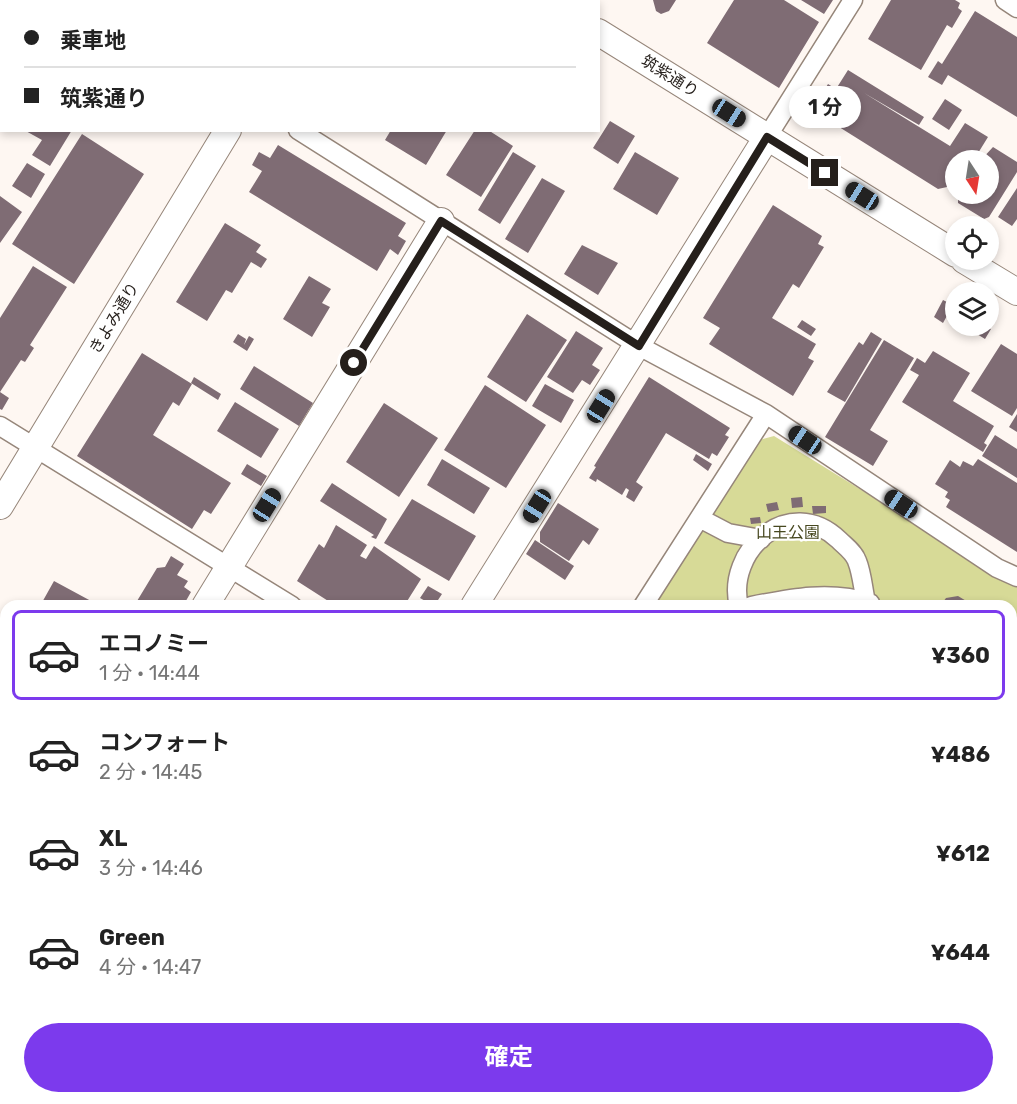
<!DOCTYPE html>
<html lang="ja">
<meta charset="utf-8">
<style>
:root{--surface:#fff;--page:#f2f2f2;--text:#222;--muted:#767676;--line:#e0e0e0;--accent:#7c3aed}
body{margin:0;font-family:Rubik,"Noto Sans JP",sans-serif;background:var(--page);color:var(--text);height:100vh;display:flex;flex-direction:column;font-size:22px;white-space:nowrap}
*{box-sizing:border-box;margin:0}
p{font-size:20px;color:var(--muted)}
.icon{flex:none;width:33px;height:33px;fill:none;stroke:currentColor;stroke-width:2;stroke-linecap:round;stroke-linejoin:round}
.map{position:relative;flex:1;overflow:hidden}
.sheet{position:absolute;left:0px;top:600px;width:1017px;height:504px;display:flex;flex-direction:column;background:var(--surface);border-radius:18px 18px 0 0;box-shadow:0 3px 9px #0003}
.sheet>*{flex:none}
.banner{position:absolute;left:0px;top:0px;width:600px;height:132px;box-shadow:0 3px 9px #0003;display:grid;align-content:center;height:132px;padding:0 24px;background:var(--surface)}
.needle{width:39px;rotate:168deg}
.fabs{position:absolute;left:945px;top:150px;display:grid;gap:12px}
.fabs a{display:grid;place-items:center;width:54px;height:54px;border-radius:50%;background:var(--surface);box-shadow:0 3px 9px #0003;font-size:30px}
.end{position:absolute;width:27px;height:27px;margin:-14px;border:8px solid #251f1b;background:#fff;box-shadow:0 0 0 3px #fff}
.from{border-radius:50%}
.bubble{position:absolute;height:42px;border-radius:21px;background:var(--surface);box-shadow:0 3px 9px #0003;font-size:20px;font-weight:700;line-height:42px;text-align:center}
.car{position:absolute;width:18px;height:36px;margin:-18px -9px;border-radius:8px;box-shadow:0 0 4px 2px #0007;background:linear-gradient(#222 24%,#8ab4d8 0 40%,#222 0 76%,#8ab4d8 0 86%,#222 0)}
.banner b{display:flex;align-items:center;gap:21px;height:57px;font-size:22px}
.banner b+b{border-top:2px solid var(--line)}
.banner i{width:15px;height:15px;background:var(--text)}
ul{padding:10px 0 0;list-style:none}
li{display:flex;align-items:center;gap:18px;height:90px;margin:0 12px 9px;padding:0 12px;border:3px solid transparent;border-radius:9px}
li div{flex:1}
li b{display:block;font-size:22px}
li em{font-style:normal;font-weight:700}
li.selected{border-color:var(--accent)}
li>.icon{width:54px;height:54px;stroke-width:1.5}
.action{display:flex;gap:12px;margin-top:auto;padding:12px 24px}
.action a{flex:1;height:69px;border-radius:36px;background:var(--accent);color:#fff;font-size:24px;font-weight:700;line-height:69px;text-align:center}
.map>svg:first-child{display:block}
.green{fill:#d7da97}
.water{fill:#bed3f1;stroke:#909db1;stroke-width:1.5}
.building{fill:#7f6c74}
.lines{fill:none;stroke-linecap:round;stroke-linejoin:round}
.street-casing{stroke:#96867a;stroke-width:21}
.secondary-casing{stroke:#96867a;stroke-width:28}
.street{stroke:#fff;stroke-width:18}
.secondary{stroke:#fff;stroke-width:26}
.route{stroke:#251f1b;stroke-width:8}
.labels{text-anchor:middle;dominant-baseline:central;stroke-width:4.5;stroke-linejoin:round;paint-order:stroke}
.street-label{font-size:16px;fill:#251f1b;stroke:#fff}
.park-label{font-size:16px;fill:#474820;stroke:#fff}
</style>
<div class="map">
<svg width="1017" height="1104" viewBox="0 0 1017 1104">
<rect width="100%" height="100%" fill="#fef7f2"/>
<!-- green -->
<path class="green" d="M774 436 1017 586V1104H450L441 1098H1011V606H653L755 441Z"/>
<!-- water -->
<path class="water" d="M0 995 6 1001V1098H103L109 1104H0Z"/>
<!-- building -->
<path class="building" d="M653 0H676L669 11 661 14 656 11Z
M734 0H784L819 22 779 88 707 43Z
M801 0H833L824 14Z
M891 0H955L960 3 958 8 962 11 952 28 947 25 921 70 868 39Z
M975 11 1017 37V117L948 75 942 85 928 77 938 61 942 64Z
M848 70 924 117 919 125 864 93 950 146 965 123 988 137 975 158 979 160H956V185L938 189 812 110 828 84 836 89Z
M945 99 962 110 949 130 932 119Z
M610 121 635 136 618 164 593 148Z
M24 130H72L50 166 32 155 42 140Z
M391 130H447L426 165 385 140Z
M475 130H488L513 146 481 197 446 175Z
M82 134 144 174 74 284 12 244Z
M278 145 406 223 398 236 406 241 398 255 390 249 377 271 249 192 262 171 252 165 259 152 270 158Z
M993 147 1017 162V172L989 217 984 219 958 203V199L961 194H988V160H981Z
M513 152 536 166 500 224 478 210Z
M635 152 679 178 657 215 613 189Z
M27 163 45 174 31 198 12 186Z
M542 178 565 191 528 253 505 239Z
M1017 188V219L1012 226 998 217Z
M0 196 22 212 0 243Z
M773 205 822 236 818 244 824 247 799 288 793 284 772 318 816 344 808 358 814 361 793 396 709 344 720 328 703 318Z
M225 223 261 245 256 252 267 259 261 268 251 262 232 293 226 290 207 321 176 302Z
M582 245 618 263 598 295 564 274Z
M33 266 67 287 30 345 34 348 25 362 21 360 0 392 9 398 2 410 0 409V318Z
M309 276 331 289 322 303 330 307 312 337 283 319Z
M943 300 953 305 943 323 934 317Z
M527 314 567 340 526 402 487 377Z
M802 320 816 329 811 336 797 327Z
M964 326H985L991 329 985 339Z
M576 331 603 348 592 365 600 370 590 385 582 380 573 393 547 377Z
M871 332 882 339 845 402 827 392 859 342 863 345Z
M238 334 246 339 244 345 249 336 254 339 247 351 233 342Z
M884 340 914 358 870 430 888 441 873 466 825 437Z
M1001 344 1017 354V408L1012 416 971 391Z
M933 351 970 373 953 401 994 426 984 443 987 445 983 452 902 402 919 375 910 370 917 358 925 363Z
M142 353 192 384 179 406 173 402 153 435 231 483 211 514 204 510 192 529 77 456Z
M254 366 313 403 299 426 240 389Z
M194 377 221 394 218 400 191 383Z
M649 377 730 428 725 435 729 437 717 456 712 453 709 459 666 433 636 482 643 487 634 502 626 497 629 490 626 488 622 495 597 479 596 482 589 478 596 467 594 466Z
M545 384 574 400 561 423 532 406Z
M485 385 546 425 506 488 444 450Z
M235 402 279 429 261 458 217 431Z
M384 403 438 438 399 497 346 462Z
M1017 414V432L1009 427Z
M995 435 1017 449V478L982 456Z
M696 454 712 464 708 471 693 460Z
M442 459 490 488 474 514 427 485Z
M978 459 1017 483V552L946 507 950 500 945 497 948 492 935 484 950 460 960 467 963 461 973 466Z
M247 464 267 476 261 486 241 474Z
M332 483 387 519 376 539 371 537 374 535 320 501Z
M802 497 803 507 792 508 791 498Z
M412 499 476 536 449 581 384 543Z
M777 502 779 510 768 512 766 504Z
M558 503 599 529 589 545 583 540 569 561 540 542V532Z
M812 506H826V513L813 514Z
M760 517 761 523 751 524 750 518Z
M336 525 367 545 360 556 366 559 374 546 421 579 404 606H336L297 581 319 544 324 548Z
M535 540 574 566 565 580 526 554Z
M171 556 184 564 177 575 188 581 184 587 191 592 183 606H134L157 568 165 567Z
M54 581 91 601 88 606H40Z
M428 586 442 594 434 606 420 598Z
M958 596 968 602 969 606H940L946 598Z
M0 651 6 654V666L0 677Z
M6 678V745L0 741V698L4 692 0 687Z
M4 776 6 778V815L0 811V782Z
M0 823 6 827V875L0 871Z
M214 1098H349L345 1104H210Z"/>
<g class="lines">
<!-- street casing -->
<g class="street-casing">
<path id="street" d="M95 0 97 2
M1005 0 1017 8
M33 2 34 0
M0 56 2 53
M298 130 639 346 766 414 997 568 1017 577
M767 137 853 0
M0 426 292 606
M707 522 728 533 761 539
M643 606 766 414
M739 606C725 552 789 492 839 540 845 546 854 552 857 561 862 573 863 589 866 602
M751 606C791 598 831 590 870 603
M514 1098 516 1104
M641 1098 643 1104"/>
</g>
<!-- secondary casing -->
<g class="secondary-casing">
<path id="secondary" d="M547 0 550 2
M304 2 305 0
M598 32 956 254
M964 260 1017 292
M0 506 228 130
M205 606 441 221
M474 606 767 137
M0 935 6 925
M150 1098 156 1104"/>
</g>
<!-- street -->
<use href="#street" class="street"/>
<!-- secondary -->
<use href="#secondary" class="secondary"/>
</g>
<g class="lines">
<!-- route -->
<path class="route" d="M354 363 441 221 639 346 767 137 825 173"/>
</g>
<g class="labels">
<!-- street labels -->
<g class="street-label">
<text transform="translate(670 76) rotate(32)">筑紫通り</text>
<text transform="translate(114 318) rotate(-59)">きよみ通り</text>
</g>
<!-- park labels -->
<g class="park-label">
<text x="788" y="532">山王公園</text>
</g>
</g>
</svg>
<div class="fabs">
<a><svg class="needle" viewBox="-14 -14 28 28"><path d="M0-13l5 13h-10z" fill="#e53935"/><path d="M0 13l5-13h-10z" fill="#767676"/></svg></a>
<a><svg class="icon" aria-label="locate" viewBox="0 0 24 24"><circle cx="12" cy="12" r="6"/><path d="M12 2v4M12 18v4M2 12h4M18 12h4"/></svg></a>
<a><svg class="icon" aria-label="layers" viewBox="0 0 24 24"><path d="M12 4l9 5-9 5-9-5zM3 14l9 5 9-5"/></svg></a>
</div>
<i class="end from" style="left:354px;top:363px"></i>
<i class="end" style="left:825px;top:173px"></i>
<div class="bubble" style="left:789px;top:86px;width:72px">1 分</div>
<i class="car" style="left:729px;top:113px;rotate:122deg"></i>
<i class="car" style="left:862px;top:196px;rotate:302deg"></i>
<i class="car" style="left:601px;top:406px;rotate:32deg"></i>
<i class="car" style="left:805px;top:440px;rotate:304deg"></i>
<i class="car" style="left:901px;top:504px;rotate:304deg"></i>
<i class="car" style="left:267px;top:505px;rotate:32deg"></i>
<i class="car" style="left:537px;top:506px;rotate:212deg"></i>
<div class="banner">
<b><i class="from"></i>乗車地</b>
<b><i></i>筑紫通り</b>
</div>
<section class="sheet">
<ul>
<li class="selected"><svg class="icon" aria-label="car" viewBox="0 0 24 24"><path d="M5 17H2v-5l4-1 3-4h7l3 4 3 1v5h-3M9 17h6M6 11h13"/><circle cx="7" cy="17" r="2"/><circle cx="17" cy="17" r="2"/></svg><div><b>エコノミー</b><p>1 分 · 14:44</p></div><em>¥360</em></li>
<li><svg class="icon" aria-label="car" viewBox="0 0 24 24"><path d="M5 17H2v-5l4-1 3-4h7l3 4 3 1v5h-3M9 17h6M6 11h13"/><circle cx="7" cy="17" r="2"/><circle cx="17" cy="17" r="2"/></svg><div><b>コンフォート</b><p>2 分 · 14:45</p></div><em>¥486</em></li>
<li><svg class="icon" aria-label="car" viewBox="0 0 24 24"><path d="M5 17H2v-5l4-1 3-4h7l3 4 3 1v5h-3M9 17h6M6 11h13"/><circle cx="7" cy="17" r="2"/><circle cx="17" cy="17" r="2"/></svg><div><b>XL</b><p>3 分 · 14:46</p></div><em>¥612</em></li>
<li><svg class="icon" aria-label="car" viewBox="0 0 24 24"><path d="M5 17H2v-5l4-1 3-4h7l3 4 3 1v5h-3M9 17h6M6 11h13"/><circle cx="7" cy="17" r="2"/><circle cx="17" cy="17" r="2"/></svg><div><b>Green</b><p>4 分 · 14:47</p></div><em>¥644</em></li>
</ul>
<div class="action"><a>確定</a></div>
</section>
</div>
